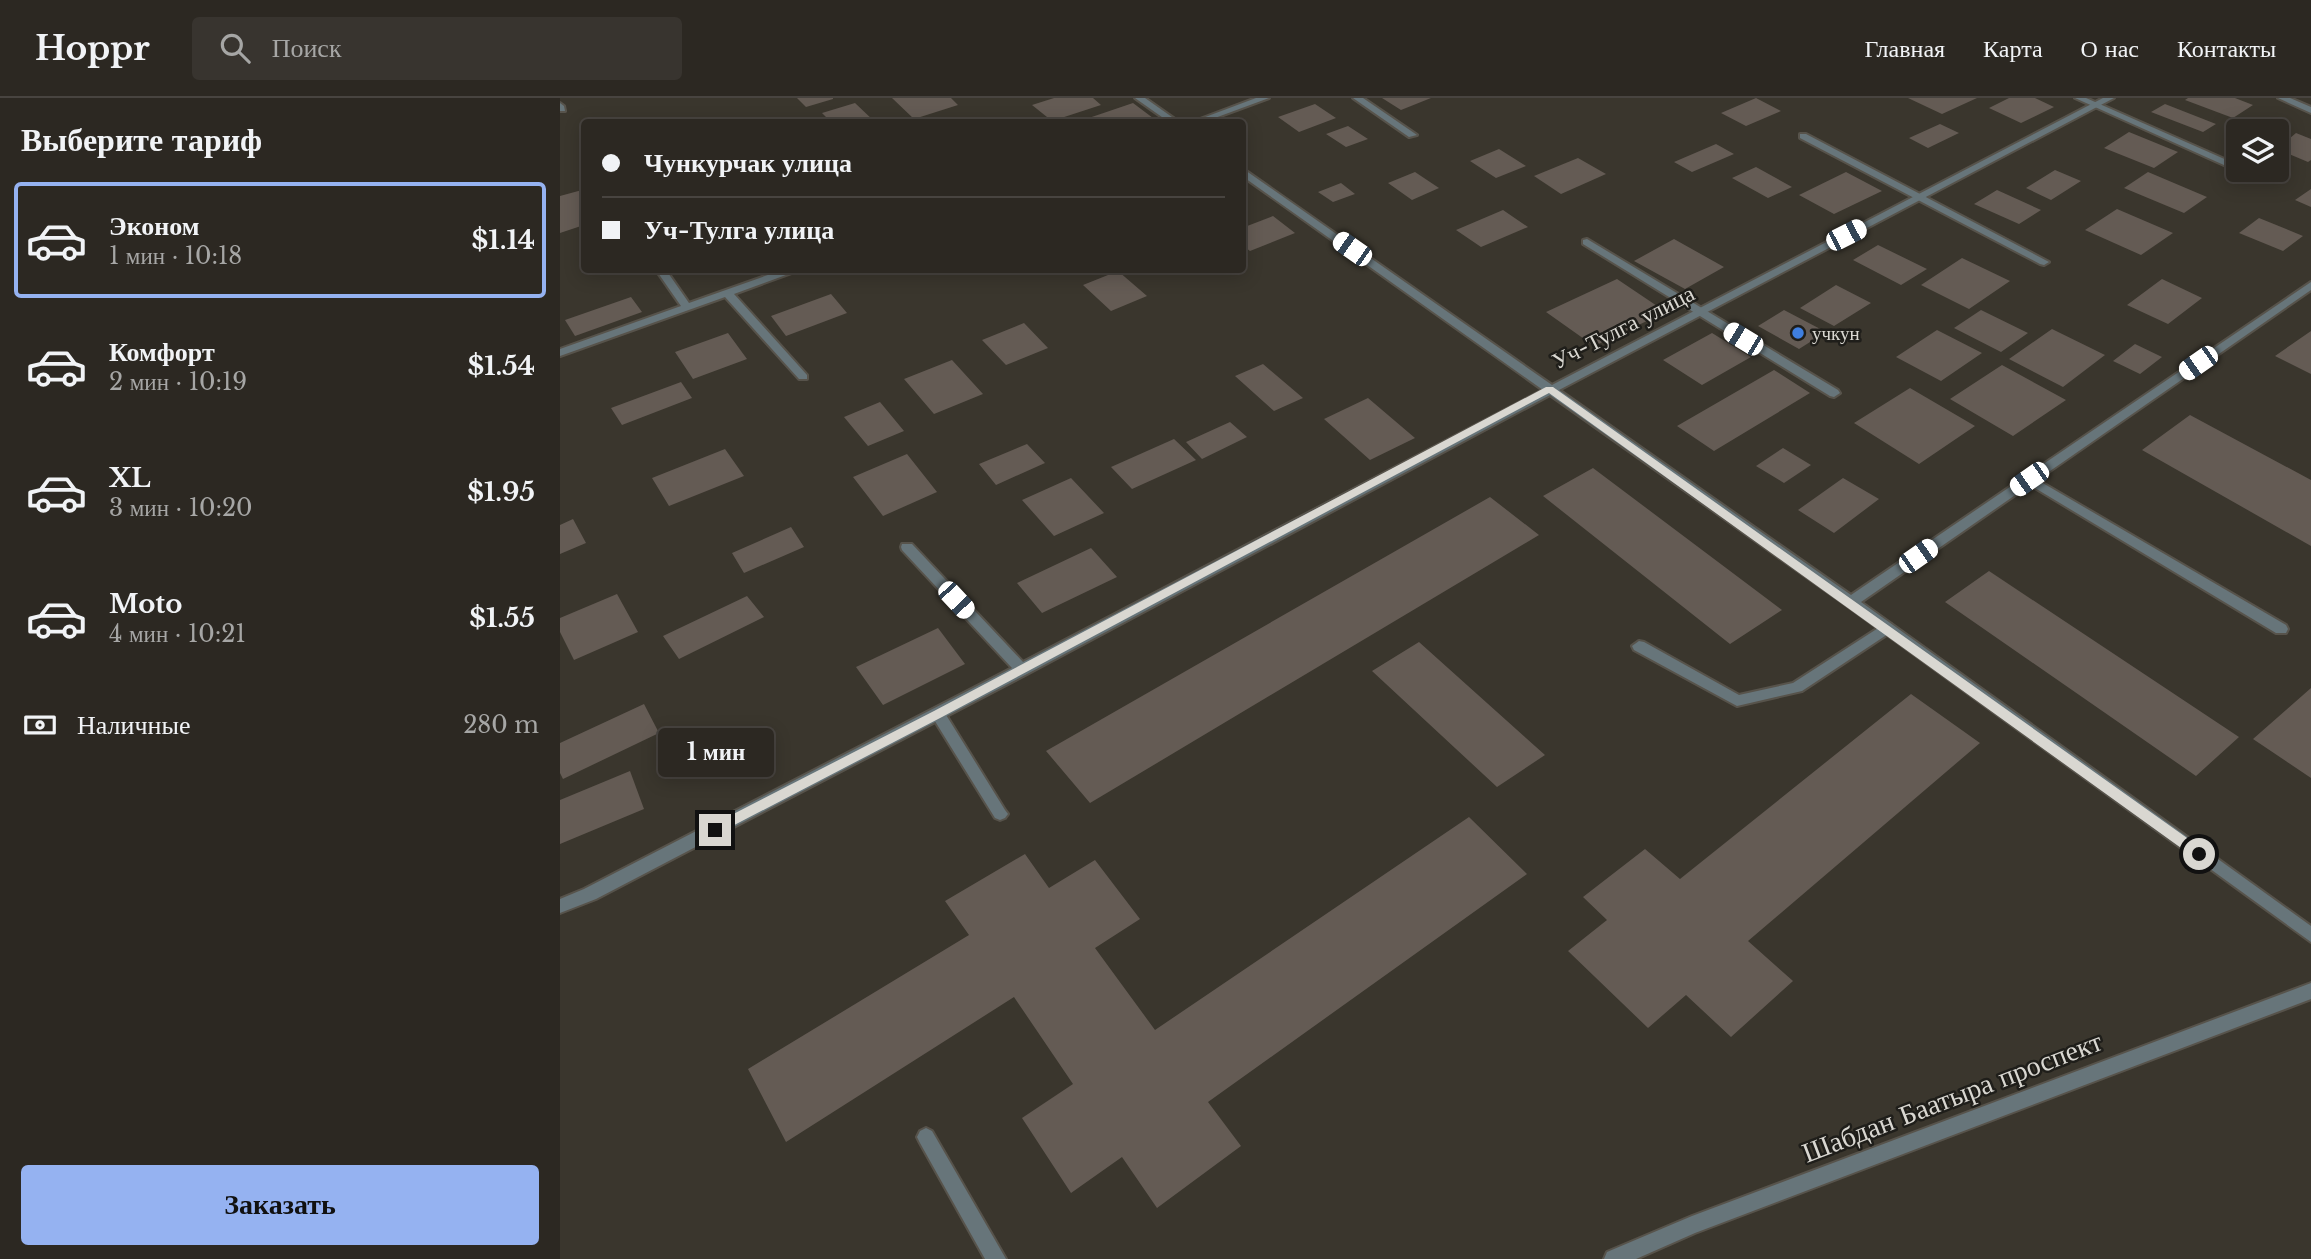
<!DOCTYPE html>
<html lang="ru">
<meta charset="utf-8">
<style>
:root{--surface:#2c2822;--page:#38342f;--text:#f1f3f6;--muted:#a6a6a5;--line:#484440;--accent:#95b2f1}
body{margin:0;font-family:"Libre Baskerville",serif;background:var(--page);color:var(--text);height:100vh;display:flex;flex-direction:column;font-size:26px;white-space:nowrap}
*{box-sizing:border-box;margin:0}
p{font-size:23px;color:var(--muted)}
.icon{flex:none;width:38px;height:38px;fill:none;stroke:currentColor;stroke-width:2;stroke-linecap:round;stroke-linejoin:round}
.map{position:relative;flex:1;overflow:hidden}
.side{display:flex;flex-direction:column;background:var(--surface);width:560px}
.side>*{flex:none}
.hud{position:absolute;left:21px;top:21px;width:665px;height:154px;border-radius:7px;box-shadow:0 4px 18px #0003,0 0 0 2px var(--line);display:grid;align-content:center;height:154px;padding:0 21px;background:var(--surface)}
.fabs{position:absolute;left:1666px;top:21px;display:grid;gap:14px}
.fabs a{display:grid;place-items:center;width:63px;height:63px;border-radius:7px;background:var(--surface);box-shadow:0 4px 18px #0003,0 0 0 2px var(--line);font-size:35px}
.end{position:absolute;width:32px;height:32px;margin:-16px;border:9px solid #d9d7d1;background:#111;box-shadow:0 0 0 4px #111}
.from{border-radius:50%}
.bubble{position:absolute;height:49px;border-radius:7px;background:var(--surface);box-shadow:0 4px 18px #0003,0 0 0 2px var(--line);font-size:23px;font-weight:800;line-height:49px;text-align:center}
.car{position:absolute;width:21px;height:42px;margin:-21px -10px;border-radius:9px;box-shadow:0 0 5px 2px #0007;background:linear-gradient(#fff 24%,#345 0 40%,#fff 0 76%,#345 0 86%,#fff 0)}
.hud b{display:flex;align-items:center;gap:24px;height:66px;font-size:26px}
.hud b+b{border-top:2px solid var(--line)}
.hud i{width:18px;height:18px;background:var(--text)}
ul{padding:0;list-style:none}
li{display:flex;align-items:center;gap:21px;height:116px;margin:0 14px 10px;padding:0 7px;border:4px solid transparent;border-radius:7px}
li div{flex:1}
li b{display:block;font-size:26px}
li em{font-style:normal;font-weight:800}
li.selected{border-color:var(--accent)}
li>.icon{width:63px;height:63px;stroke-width:1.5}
h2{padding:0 21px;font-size:32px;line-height:84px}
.pay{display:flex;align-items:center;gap:18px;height:77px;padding:0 21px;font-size:26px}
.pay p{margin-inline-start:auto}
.cta{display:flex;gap:14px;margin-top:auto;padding:14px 21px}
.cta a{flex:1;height:80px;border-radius:7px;background:var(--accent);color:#111;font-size:28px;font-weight:800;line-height:80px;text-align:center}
header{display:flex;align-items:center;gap:42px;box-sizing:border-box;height:98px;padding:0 35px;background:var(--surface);border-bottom:2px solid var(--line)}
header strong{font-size:33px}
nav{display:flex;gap:38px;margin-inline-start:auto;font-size:24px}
.search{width:490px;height:63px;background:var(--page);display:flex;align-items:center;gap:18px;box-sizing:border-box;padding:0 24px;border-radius:7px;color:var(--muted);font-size:26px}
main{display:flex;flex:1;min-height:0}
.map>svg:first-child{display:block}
.building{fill:#645b54}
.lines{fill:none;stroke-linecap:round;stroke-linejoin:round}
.service-casing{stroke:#57534b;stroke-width:4}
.minor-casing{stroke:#57534b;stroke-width:4}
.service{fill:#67757a;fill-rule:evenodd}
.minor{fill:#67757a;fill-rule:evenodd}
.route{fill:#d9d7d1}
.shop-dot{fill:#3f7fe0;stroke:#1f1e1a;stroke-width:2.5}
.labels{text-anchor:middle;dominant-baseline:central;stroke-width:5;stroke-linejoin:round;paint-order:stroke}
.far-poi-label{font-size:19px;fill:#d9d7d1;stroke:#1f1e1a;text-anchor:start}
.street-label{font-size:23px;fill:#d9d7d1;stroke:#1f1e1a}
.near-street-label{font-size:28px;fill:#d9d7d1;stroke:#1f1e1a}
</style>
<header>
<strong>Hoppr</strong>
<div class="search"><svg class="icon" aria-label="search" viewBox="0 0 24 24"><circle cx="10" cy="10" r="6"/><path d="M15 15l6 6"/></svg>Поиск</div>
<nav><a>Главная</a><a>Карта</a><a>О нас</a><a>Контакты</a></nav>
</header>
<main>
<section class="side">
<h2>Выберите тариф</h2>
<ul>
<li class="selected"><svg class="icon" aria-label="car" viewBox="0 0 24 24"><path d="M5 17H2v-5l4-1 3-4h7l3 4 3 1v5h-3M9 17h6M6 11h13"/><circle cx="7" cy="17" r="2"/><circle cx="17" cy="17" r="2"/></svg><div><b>Эконом</b><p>1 мин · 10:18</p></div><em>$1.14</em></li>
<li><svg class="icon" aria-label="car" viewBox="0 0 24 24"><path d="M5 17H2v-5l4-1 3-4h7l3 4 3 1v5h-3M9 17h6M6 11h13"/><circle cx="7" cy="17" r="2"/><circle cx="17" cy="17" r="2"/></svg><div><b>Комфорт</b><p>2 мин · 10:19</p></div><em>$1.54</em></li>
<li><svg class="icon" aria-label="car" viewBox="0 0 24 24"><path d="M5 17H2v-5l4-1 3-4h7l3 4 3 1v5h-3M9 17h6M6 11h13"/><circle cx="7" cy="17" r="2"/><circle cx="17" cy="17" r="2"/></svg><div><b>XL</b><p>3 мин · 10:20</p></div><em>$1.95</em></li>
<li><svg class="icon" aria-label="car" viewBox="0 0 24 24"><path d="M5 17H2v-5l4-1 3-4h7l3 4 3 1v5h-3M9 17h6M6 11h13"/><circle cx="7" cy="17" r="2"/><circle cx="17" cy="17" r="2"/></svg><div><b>Moto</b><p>4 мин · 10:21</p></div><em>$1.55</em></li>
</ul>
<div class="pay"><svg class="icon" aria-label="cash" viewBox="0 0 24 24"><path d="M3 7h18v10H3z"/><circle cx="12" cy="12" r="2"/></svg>Наличные<p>280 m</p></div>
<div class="cta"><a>Заказать</a></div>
</section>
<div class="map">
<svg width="1751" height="1161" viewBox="0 0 1751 1161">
<rect width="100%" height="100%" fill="#3a362d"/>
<!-- building -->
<path class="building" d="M237 0H273V1L246 9Z
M332 0H391L398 7 354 21Z
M494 0H533L541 7 492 23 472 7Z
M822 0H871L841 12Z
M1196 0 1221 13 1186 28 1161 15Z
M1348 0H1417L1382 16Z
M1449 0H1475L1494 9 1461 25 1429 10Z
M1628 0H1675L1693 7 1673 20 1625 2Z
M295 5 315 24H271L262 15Z
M573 5 593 20 579 24H517Z
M755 6 776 20 739 34 718 19Z
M1605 6 1656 26 1643 34 1591 14Z
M1380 26 1399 35 1368 50 1349 40Z
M788 28 808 41 786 49 766 36Z
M1569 34 1618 54 1594 70 1544 50Z
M1736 35 1751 41V62L1748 64 1717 51Z
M1156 46 1174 56 1132 74 1114 64Z
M939 51 966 68 936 80 910 63Z
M1018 60 1046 76 1001 96 974 78Z
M1196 69 1232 89 1208 100 1172 80Z
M1495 72 1521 83 1491 102 1466 90Z
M855 74 879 90 852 102 828 85Z
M1286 74 1322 93 1274 116 1239 97Z
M1588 74 1647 99 1624 115 1564 90Z
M781 85 795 96 773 104 758 94Z
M1751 91V109L1735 102Z
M22 92 24 95V127L0 135V98Z
M1437 92 1481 112 1459 126 1414 106Z
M1557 111 1613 135 1581 157 1525 132Z
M943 112 968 129 921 149 896 132Z
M713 118 735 135 690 153 682 147V130Z
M1699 120 1743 138 1723 153 1679 135Z
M1114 141 1164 169 1125 191 1074 163Z
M1318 147 1367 171 1341 187 1293 162Z
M1402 160 1450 183 1409 211 1361 187Z
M558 173 587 198 551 213 523 187Z
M1057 181 1106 214 1034 248 986 214Z
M1602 181 1642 200 1608 226 1567 207Z
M1276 187 1311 205 1274 228 1240 210Z
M271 196 287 215 226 238 211 218Z
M71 199 82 214 15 238 5 222Z
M1224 212 1266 234 1239 251 1198 228Z
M1421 212 1468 235 1441 254 1394 230Z
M464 225 488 250 446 267 422 242Z
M1492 231 1545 257 1503 289 1449 261Z
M1377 232 1422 255 1381 283 1336 259Z
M1751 233V276L1715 258Z
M168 235 187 261 133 281 115 254Z
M1152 235 1191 259 1142 287 1103 262Z
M1575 246 1602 259 1580 276 1553 263Z
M392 262 423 296 374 316 344 281Z
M703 266 743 300 714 313 675 278Z
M1442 267 1506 302 1453 338 1390 301Z
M1214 272 1250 295 1154 353 1117 328Z
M121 284 132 300 62 327 51 310Z
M1350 290 1415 328 1359 366 1294 325Z
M808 300 855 340 810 362 764 321Z
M320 304 344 333 308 348 284 319Z
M1630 317 1751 382V448L1582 352Z
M670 324 687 339 642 361 626 344Z
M614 341 636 362 572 391 551 369Z
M467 346 485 365 436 387 419 366Z
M1223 350 1251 367 1224 385 1196 368Z
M165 351 184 378 109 408 92 380Z
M347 356 377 394 323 418 293 379Z
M1033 370 1222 512 1170 546 983 398Z
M511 380 544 415 494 438 462 402Z
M1283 380 1319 401 1274 435 1238 412Z
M930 399 979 437 530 705 486 653Z
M13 421 26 445 0 456V427Z
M231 429 244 449 184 475 172 455Z
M531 450 557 479 482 515 457 485Z
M1429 473 1679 639 1636 678 1385 504Z
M57 496 78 534 14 562 0 534V520Z
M187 498 204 519 119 561 103 538Z
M378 530 405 566 323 607 296 569Z
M859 544 985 657 937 689 812 573Z
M1751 590V680L1693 641Z
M1351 596 1420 645 1188 843 1233 883 1171 939 1126 897 1088 930 1008 853 1047 822 1023 799 1085 751 1120 781Z
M84 606 99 635 3 681 0 675V645Z
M70 673 84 711 0 746V702Z
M909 719 967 776 648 1004 681 1048 597 1110 562 1059 511 1095 462 1020 513 986 454 899 226 1044 188 971 409 837 385 803 465 756 489 790 535 762 580 821 535 850 595 932Z"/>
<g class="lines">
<!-- service casing -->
<g class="service-casing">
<path id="service" d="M793 0H803L857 37 849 39Z
M1515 0H1526L1678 67V72H1682H1675Z
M1240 36H1246L1489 164 1484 167 1480 166 1240 40Z
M1027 141 1278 292 1280 295 1274 299 1270 298 1023 146V142Z
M1469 377 1726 527 1728 531 1726 535H1716L1465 384 1463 381Z
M1326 525 1331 526 1333 530 1331 534 1242 593 1177 608 1074 552 1072 548 1079 543 1084 544 1179 597 1233 585Z
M378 610 383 612 445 712 448 716 445 720 440 722 435 720 373 620 371 616 373 612Z
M366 1030 372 1033 446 1161H425L360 1045 357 1039 360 1033Z"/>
</g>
<!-- minor casing -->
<g class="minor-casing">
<path id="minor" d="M575 0H585L619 24H609Z
M696 0H709L644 24H632Z
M1543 0H1554L999 292 1291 497 1751 184V192L1301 504 1751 828V844L1286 507 990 297 467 576 36 801 0 815V801L24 791 452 570 342 452 341 449 342 446H352L463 564 983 292 682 78V70L992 287Z
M1718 0H1730L1751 9V15Z
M0 5 4 8 5 13H0Z
M96 172H106L129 205 222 172H235L234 174 174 196 247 277V281H239L165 199 0 258V251L121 208Z
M1751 885V901L1135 1135 1076 1161H1044L1047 1154 1132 1118Z"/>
</g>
<!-- service -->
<use href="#service" class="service"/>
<!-- minor -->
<use href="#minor" class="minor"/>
</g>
<!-- route -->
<path class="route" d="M986 289H993L1644 752V760H1635L989 295 382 619 159 735H150V728L374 613Z"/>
<!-- markers -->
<circle class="shop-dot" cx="1238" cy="235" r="7"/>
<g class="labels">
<!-- far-poi labels -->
<g class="far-poi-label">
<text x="1252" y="235">учкун</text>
</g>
<!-- street labels -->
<g class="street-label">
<text transform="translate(1063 229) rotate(-27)">Уч-Тулга улица</text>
</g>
<!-- near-street labels -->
<g class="near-street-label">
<text transform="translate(1392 999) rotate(-21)">Шабдан Баатыра проспект</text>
</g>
</g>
</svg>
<div class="fabs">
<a><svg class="icon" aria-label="layers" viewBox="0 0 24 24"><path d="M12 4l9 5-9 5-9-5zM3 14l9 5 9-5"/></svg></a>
</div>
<i class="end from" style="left:1639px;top:756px"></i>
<i class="end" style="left:155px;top:732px"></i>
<div class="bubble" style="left:98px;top:630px;width:116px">1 мин</div>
<i class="car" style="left:1286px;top:137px;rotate:63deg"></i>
<i class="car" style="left:792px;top:151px;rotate:305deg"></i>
<i class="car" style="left:1183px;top:241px;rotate:301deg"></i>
<i class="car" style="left:1638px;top:265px;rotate:235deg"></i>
<i class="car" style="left:1469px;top:381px;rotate:235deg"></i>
<i class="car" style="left:1358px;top:458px;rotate:55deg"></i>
<i class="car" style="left:396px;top:502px;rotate:137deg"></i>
<div class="hud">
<b><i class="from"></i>Чункурчак улица</b>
<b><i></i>Уч-Тулга улица</b>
</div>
</div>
</main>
